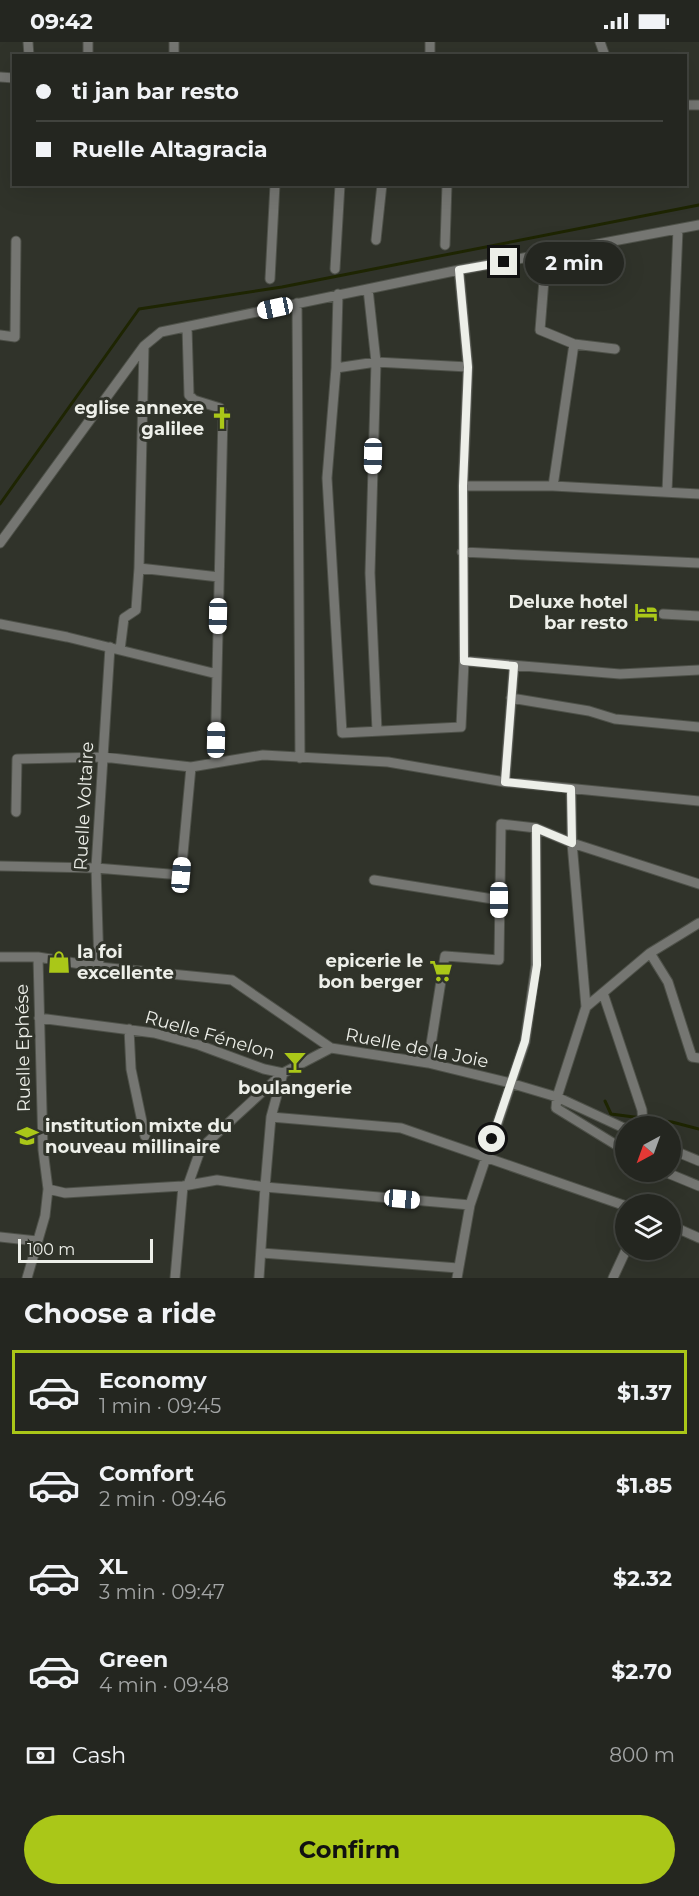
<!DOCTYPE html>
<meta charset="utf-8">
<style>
:root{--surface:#242620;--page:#30322d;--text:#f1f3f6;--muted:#a3a5a5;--line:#41433e;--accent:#aac718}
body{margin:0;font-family:Montserrat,sans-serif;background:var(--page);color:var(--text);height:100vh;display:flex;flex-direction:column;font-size:22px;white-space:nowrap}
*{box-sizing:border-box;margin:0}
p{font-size:20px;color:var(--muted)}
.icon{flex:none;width:33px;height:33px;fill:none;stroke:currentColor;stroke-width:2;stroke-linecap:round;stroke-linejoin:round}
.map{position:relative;height:1236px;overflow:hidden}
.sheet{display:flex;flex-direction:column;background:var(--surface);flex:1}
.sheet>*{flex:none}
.hud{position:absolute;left:12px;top:12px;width:675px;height:132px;border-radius:0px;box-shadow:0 6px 24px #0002,0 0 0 2px var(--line);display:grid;align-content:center;height:132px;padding:0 24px;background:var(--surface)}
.needle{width:39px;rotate:221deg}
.fabs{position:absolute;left:615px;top:1074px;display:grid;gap:12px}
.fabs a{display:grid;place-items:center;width:66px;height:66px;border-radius:50%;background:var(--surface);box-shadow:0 6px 24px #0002,0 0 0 2px var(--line);font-size:30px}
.scale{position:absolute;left:18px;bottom:15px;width:135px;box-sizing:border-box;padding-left:6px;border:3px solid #edefe9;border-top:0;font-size:16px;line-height:21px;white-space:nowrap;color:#edefe9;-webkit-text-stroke:4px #30332a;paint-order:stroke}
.end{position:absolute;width:27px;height:27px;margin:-14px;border:8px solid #edefe9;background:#111;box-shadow:0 0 0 3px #111}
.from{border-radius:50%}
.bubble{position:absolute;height:42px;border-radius:21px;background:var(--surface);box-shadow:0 6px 24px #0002,0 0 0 2px var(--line);font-size:20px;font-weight:700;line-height:42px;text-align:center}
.car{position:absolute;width:18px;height:36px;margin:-18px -9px;border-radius:8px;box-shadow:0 0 4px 2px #0007;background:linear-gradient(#fff 24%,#345 0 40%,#fff 0 76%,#345 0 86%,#fff 0)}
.hud b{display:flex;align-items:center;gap:21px;height:57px;font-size:22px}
.hud b+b{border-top:2px solid var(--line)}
.hud i{width:15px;height:15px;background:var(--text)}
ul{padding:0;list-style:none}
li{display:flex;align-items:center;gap:18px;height:84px;margin:0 12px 9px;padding:0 12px;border:3px solid transparent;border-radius:0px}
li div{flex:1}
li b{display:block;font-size:22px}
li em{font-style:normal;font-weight:700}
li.current{border-color:var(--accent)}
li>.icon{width:54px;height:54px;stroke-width:1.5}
h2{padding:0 24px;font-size:27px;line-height:72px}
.pay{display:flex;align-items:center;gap:15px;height:66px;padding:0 24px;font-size:22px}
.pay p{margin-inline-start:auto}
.button{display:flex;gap:12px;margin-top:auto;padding:12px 24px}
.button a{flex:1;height:69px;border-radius:36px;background:var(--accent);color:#111;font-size:24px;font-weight:700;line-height:69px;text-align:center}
.status{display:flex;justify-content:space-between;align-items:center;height:42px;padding:0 30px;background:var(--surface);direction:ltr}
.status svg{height:16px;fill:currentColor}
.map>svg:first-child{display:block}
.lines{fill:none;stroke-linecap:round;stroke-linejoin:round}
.stream{stroke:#1e2502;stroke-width:3}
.minor-casing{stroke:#4e5149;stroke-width:11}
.minor{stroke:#757672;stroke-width:9}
.route{stroke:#edefe9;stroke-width:8}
.labels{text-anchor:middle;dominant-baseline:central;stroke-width:6;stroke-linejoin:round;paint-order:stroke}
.poi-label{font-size:18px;font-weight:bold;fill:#edefe9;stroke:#30332a;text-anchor:end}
.street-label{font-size:18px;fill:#edefe9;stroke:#30332a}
</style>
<div class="status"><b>09:42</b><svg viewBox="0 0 49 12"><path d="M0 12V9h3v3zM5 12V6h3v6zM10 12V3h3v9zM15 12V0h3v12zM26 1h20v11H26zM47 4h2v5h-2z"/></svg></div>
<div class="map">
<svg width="699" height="1236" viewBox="0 0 699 1236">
<rect width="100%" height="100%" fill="#30332a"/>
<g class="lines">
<!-- stream -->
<path class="stream" d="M0 462 139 267 282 245 699 163
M605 1059 611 1072 672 1080 699 1087"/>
<!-- minor casing -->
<g class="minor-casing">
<path id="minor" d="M28 0 29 14
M174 0V14
M600 0 605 14
M88 14V0
M430 14V0
M0 35 14 36
M686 63H699
M376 198 382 142
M445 203 447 142
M546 213 540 288 574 302 615 307
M335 227 340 142
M270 237 275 142
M368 247 376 320 370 531 377 689
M338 252 336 326 327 436 342 691 461 685 464 619 463 444 468 325 459 228
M297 261 300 716
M187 285 189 353 194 358 220 366 223 372 215 720
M0 293 15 295 16 199
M144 304 139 526 219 535
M336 326 376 320 468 325
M463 444H553L699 452
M553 444 574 302
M667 450 678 187
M0 501 144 304 161 290 459 228 699 183
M462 510 699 521
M663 572 699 574
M0 582 67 595 217 632
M120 608 124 576 136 568 139 526
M464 619 620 632 699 628
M511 656 589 669 615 677 699 685
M505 740 514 624
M571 747 572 801 586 965
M16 770 17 717 103 715 191 725
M0 824 96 826 181 833 191 725 263 713 388 720 505 740 699 759
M374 838 499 858
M650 911 668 940 692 1015 699 1016
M0 915H38L99 925 232 938 331 1006 428 1021 510 1041 557 1055 626 1087
M99 925 96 826 110 605
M603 951 642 1068 643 1084
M39 976 154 991 199 1003 264 1027 283 1031 331 1006
M129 987 131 1027 145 1094
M428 1021 445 914 499 918 501 782 536 786 572 801 699 842
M271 1075 401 1086 626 1164
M670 1107 699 1119
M626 1109 556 1066 557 1055 586 965 650 911 699 881
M665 1130 699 1144
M188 1143 201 1106 283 1031
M48 1147 65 1151 183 1144 217 1138 265 1145 271 1075 283 1031
M670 1183 699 1196
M0 1195 37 1199
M262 1211 458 1226
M27 1236 45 1174 48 1147 43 1108 38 915
M175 1236 183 1144
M259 1236 265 1145 470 1163
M457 1236 470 1163 525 1000 536 923V786
M613 1236 626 1208"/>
</g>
<!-- minor -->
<use href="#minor" class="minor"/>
</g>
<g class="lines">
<!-- route -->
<path class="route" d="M492 1097 525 999 537 923 536 786 572 801 571 747 505 740 514 624 464 619 463 444 468 325 459 228 504 220"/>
</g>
<!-- icons -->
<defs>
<g id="church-bare" transform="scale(1.8)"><path d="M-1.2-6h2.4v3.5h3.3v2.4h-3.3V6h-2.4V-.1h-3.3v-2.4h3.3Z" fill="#aac718" stroke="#30332a" stroke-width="2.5" paint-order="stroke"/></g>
<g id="hotel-bare" transform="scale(1.8)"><path d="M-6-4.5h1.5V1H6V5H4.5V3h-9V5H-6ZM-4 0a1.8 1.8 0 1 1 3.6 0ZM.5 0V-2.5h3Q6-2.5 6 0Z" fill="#aac718" stroke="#30332a" stroke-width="2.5" paint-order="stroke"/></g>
<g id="shop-bare" transform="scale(1.8)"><path d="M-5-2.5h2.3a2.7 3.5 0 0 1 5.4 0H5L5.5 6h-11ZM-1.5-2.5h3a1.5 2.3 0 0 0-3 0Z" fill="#aac718" stroke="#30332a" stroke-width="2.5" paint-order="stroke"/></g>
<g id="supermarket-bare" transform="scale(1.8)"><path d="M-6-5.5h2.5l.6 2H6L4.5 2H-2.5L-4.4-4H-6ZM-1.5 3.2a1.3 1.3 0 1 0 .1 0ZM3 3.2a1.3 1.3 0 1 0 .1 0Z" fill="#aac718" stroke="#30332a" stroke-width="2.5" paint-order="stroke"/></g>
<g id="bar-bare" transform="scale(1.8)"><path d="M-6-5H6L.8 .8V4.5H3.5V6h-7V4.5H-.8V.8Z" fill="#aac718" stroke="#30332a" stroke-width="2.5" paint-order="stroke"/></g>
<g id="school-bare" transform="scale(1.8)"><path d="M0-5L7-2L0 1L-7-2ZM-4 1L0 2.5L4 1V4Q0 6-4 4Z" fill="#aac718" stroke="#30332a" stroke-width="2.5" paint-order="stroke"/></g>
</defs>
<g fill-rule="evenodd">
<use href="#church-bare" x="222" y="376"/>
<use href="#hotel-bare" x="646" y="570"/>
<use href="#shop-bare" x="59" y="920"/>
<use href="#supermarket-bare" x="441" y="929"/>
<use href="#bar-bare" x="295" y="1020"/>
<use href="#school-bare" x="27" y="1094"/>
</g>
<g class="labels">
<!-- poi labels -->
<g class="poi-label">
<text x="204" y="366">eglise annexe<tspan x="204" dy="21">galilee</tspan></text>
<text x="628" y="560">Deluxe hotel<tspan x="628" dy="21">bar resto</tspan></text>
<text x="77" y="910" text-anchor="start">la foi<tspan x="77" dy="21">excellente</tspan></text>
<text x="423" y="919">epicerie le<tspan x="423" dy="21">bon berger</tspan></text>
<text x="295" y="1046" text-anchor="middle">boulangerie</text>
<text x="45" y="1084" text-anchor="start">institution mixte du<tspan x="45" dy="21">nouveau millinaire</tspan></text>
</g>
<!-- street labels -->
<g class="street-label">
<text transform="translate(84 764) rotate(-87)">Ruelle Voltaire</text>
<text transform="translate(210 993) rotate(16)">Ruelle Fénelon</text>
<text transform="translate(23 1006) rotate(-91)">Ruelle Ephése</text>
<text transform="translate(417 1006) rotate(11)">Ruelle de la Joie</text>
</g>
</g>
</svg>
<div class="fabs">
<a><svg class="needle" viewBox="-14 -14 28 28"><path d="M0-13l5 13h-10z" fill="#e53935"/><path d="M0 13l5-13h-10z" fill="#a3a5a5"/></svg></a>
<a><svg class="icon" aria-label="layers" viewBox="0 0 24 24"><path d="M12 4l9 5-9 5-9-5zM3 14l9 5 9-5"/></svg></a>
</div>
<div class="scale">100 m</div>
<i class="end from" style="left:492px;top:1097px"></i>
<i class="end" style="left:504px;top:220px"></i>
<div class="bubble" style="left:525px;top:200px;width:99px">2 min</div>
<i class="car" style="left:275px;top:266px;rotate:258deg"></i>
<i class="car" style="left:373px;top:414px;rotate:181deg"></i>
<i class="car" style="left:218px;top:574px;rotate:181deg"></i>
<i class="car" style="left:216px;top:698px;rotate:1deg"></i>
<i class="car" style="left:181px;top:833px;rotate:5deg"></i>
<i class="car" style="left:499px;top:858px;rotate:180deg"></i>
<i class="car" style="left:402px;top:1157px;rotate:95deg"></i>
<div class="hud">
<b><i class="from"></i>ti jan bar resto</b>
<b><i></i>Ruelle Altagracia</b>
</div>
</div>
<section class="sheet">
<h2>Choose a ride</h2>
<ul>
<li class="current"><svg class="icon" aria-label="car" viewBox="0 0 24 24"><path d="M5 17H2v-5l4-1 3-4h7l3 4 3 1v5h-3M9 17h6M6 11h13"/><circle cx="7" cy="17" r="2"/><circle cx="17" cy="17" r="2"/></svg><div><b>Economy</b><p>1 min · 09:45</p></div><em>$1.37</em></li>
<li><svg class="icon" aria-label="car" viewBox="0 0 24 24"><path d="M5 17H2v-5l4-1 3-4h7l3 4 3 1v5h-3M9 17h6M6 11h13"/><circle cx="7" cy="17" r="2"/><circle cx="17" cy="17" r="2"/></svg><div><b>Comfort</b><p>2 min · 09:46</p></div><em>$1.85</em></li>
<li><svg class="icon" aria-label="car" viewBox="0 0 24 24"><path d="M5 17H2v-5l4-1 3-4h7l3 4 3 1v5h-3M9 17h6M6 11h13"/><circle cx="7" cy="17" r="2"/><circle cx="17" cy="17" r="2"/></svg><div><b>XL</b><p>3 min · 09:47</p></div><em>$2.32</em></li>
<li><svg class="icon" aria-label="car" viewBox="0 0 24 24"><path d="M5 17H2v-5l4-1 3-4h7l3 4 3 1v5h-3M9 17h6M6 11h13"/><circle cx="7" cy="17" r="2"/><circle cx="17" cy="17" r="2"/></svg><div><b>Green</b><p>4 min · 09:48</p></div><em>$2.70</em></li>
</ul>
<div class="pay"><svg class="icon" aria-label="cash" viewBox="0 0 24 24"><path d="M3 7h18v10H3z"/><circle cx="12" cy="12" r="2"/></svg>Cash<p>800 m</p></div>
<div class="button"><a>Confirm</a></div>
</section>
